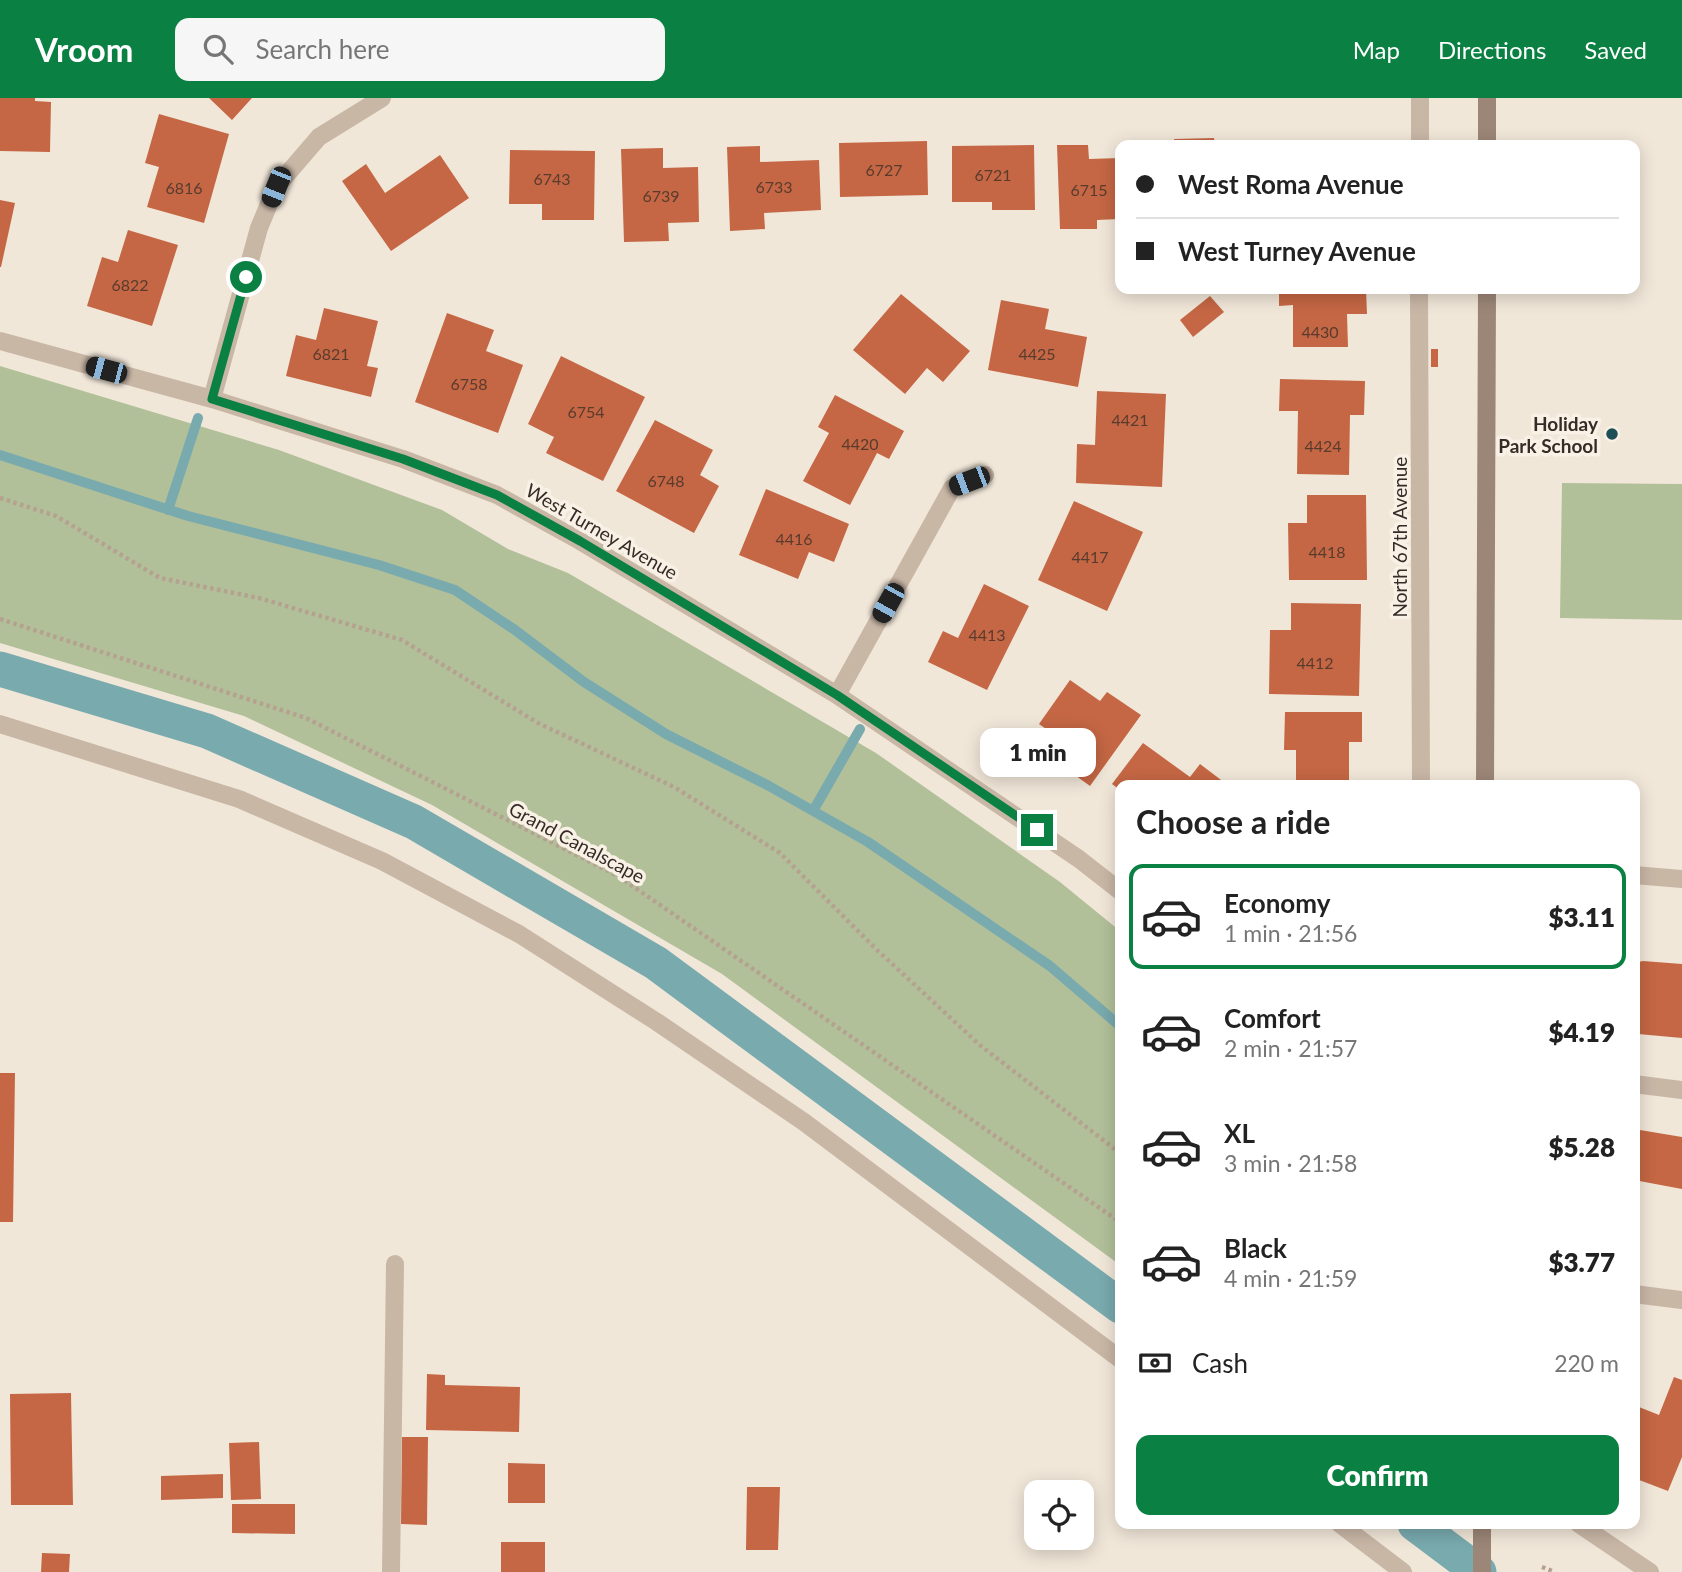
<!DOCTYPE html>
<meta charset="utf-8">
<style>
:root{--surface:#fff;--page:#f6f6f6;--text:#222;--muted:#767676;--line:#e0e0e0;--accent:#0b8043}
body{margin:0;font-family:Lato,sans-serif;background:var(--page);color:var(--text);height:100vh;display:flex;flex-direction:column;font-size:26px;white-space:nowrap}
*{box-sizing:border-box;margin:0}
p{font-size:23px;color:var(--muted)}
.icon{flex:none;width:38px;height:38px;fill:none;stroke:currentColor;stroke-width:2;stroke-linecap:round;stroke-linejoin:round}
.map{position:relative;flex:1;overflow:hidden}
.details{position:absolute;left:1115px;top:682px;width:525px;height:749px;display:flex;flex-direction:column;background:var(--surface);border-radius:14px;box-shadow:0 4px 18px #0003}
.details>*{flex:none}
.guide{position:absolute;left:1115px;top:42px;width:525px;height:154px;border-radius:14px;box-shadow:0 4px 18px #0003;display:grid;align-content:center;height:154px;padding:0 21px;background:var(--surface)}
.fabs{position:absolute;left:1024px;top:1382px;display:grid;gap:14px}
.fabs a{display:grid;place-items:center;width:70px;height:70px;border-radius:14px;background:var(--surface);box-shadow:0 4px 18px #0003;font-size:35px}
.end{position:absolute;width:32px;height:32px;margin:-16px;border:9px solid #0b8043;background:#fff;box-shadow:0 0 0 4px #fff}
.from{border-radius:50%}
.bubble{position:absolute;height:49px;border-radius:14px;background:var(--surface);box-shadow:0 4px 18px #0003;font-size:23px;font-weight:800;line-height:49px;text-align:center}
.car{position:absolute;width:21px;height:42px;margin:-21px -10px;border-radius:9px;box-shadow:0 0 5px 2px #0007;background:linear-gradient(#222 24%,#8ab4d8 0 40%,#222 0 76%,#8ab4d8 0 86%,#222 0)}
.guide b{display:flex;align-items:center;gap:24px;height:66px;font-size:26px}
.guide b+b{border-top:2px solid var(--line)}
.guide i{width:18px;height:18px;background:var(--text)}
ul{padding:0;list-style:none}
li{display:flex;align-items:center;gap:21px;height:105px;margin:0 14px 10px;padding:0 7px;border:4px solid transparent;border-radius:14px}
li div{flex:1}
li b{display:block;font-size:26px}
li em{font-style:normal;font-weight:800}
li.active{border-color:var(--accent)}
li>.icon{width:63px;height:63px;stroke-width:1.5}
h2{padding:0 21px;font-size:32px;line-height:84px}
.pay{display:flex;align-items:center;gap:18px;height:77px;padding:0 21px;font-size:26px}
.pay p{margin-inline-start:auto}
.primary-button{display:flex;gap:14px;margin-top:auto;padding:14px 21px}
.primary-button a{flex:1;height:80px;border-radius:14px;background:var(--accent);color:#fff;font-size:28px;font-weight:800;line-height:80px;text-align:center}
header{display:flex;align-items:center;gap:42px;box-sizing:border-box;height:98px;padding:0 35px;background:var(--accent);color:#fff}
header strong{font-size:33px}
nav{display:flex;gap:38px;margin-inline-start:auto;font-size:24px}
.search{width:490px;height:63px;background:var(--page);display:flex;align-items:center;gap:18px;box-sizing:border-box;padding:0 24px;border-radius:14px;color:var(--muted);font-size:26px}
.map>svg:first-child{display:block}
.green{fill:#b2c09a}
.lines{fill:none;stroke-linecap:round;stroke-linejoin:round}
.stream{stroke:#79aaae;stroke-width:10}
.canal{stroke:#79aaae;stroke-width:35}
.building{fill:#c56744}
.path{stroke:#b5a190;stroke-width:4.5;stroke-dasharray:3.5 3.5;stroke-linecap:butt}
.lane{stroke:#c9b7a6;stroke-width:18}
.street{stroke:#c9b7a6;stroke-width:18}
.secondary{stroke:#9c8677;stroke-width:18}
.route{stroke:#0b8043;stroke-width:9}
.poi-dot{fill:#1d5056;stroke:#f9f1e6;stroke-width:2.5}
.labels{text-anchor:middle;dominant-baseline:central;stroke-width:7;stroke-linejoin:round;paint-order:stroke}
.number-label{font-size:16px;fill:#593b2e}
.poi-label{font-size:19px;font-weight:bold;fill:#352c27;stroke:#f9f1e6;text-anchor:end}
.street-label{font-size:19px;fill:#352c27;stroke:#f9f1e6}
</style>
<header>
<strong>Vroom</strong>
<div class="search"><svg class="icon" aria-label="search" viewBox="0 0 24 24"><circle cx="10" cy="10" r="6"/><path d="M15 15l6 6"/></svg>Search here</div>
<nav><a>Map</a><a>Directions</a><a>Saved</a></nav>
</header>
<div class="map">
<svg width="1682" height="1474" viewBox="0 0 1682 1474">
<rect width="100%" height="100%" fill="#f1e7d9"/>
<!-- green -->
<path class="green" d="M0 268 279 352 442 412 508 451 568 475 876 655 1060 784 1120 833V1167L722 876 432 707 244 618 0 545Z
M1562 385 1682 386V522L1560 520Z"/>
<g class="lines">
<!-- stream -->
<path class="stream" d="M0 357 188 418 379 467 455 492 515 532 584 584 666 636 769 688 868 744 1050 868 1120 928
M168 412 198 320
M813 713 860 631"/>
<!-- canal -->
<path class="canal" d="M0 571 207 633 414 724 656 865 1120 1208
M1415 1426 1479 1474"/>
</g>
<!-- building -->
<path class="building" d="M0 0H35V3L51 4 50 54 0 53Z
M209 0H252L232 22Z
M159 16 229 36 204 125 147 109 159 69 145 65Z
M1214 40 1215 47H1174V41Z
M927 43 928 97 840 99 839 45Z
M1309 43V47H1281V44Z
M1034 47 1035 112H992V104H952V48Z
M1057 47H1088L1089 61 1120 60V121L1097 122V131H1060Z
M760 48V64L819 62 821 112 764 115 765 131 730 133 727 49Z
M663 50V70L698 69 699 124 668 125 669 143 624 144 621 51Z
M510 52 595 53 594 122H542V106H509Z
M440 57 469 100 391 153 342 83 366 66 385 95Z
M0 102 15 105 1 169H0Z
M128 132 178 147 152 228 87 208 102 159 118 164Z
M1279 191H1366L1367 216H1347L1348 249H1293V207L1279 208Z
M901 196 970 253 943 284 927 270 905 296 853 252Z
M1210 198 1224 214 1193 239 1180 222Z
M1001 202 1049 211 1045 231 1087 239 1078 289 988 272Z
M324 210 378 223 367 268 378 270 371 299 286 278 296 237 316 242Z
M447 215 494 232 486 253 523 267 498 335 415 304Z
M1431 251H1438V269H1431Z
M561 258 645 299 603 383 546 355 554 339 528 326Z
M1280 281 1365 283 1364 317H1350L1349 377 1297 376 1298 313H1279Z
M1097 293 1166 296 1162 389 1076 385 1077 346 1095 347Z
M835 297 904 333 889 361 877 355 850 407 803 383 829 335 818 329Z
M655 322 713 352 700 377 719 388 694 435 616 393Z
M766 391 849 426 834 464 809 454 798 481 739 457Z
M1307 397H1366L1367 482H1289L1288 425H1307Z
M1074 403 1143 434 1107 513 1038 482Z
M984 486 1029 508 987 592 928 564 943 533 958 540Z
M1291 505 1361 506 1359 598 1269 596 1270 532H1291Z
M1070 582 1100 603 1107 594 1141 617 1090 688 1054 662 1066 645 1039 626Z
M1285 614H1362V644H1349V688H1296V652H1284Z
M1143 645 1190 679 1200 666 1229 688H1120V692L1112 686Z
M1643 863 1682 866V940L1638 936 1639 920H1634V865Z
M0 975H15L13 1124H0Z
M1634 1031 1682 1039V1091L1634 1082Z
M427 1276 445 1277V1287L520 1289 519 1334 426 1332Z
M1674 1279 1682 1282V1359L1668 1393 1634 1380V1307L1659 1317Z
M71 1295 73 1407H11L10 1296Z
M402 1339H428L427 1427 401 1426Z
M259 1344 261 1401 231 1402 229 1345Z
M508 1365 545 1366V1405H508Z
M223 1376V1400L161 1402V1378Z
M747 1389H780L778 1452H746Z
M232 1406H295V1436L232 1435Z
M501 1444H545V1474H501Z
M42 1455 70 1456 69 1474H41Z"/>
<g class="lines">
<!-- path -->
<path class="path" d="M0 400 56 418 160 480 259 500 402 542 538 625 674 689 780 755 877 852 981 948 1120 1055
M0 521 306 620 618 778 1120 1124
M1542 1469 1555 1474"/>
<!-- lane -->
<path class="lane" d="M1420 47V0
M1419 191 1421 688
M0 626 239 701 382 763 519 836 657 924 804 1024 1120 1261
M1634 986 1682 992
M1340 1426 1403 1474
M1579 1426 1650 1474
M391 1474 395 1166"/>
<!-- street -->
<path class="street" d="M0 243 212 301 403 361 497 397 580 443 837 597 1079 761 1120 793
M212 301 259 130 276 89 319 39 382 0
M837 597 952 390 985 377
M1634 777 1682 781
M1634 1196 1682 1202"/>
<!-- secondary -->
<path class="secondary" d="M1487 47V0
M1485 688 1487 191
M1482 1474V1426"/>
</g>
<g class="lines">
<!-- route -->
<path class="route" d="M246 179 212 301 403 361 497 397 580 443 837 597 1037 732"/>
</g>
<!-- markers -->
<circle class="poi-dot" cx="1612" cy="336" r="7"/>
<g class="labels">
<!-- number labels -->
<g class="number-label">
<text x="884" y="71">6727</text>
<text x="993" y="76">6721</text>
<text x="552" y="80">6743</text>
<text x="774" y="88">6733</text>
<text x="184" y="89">6816</text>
<text x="1089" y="91">6715</text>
<text x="661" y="97">6739</text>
<text x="130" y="186">6822</text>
<text x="1320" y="233">4430</text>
<text x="331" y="255">6821</text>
<text x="1037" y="255">4425</text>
<text x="469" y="285">6758</text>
<text x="586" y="313">6754</text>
<text x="1130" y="321">4421</text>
<text x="860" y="345">4420</text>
<text x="1323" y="347">4424</text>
<text x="666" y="382">6748</text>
<text x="794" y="440">4416</text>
<text x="1327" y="453">4418</text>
<text x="1090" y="458">4417</text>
<text x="987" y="536">4413</text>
<text x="1315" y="564">4412</text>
</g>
<!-- poi labels -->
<g class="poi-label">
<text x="1598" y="325">Holiday<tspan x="1598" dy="22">Park School</tspan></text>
</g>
<!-- street labels -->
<g class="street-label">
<text transform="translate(602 433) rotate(30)">West Turney Avenue</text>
<text transform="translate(1399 439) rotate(-90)">North 67th Avenue</text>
<text transform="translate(577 744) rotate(28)">Grand Canalscape</text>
</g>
</g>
</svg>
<div class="fabs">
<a><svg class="icon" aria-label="locate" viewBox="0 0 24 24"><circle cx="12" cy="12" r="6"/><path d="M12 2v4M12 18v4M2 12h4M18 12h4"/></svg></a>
</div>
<i class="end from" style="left:246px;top:179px"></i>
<i class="end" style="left:1037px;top:732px"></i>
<div class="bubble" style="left:980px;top:630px;width:116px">1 min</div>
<i class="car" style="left:276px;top:89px;rotate:202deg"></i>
<i class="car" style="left:106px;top:272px;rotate:285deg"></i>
<i class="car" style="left:969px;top:383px;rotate:249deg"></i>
<i class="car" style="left:888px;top:505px;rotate:209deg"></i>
<div class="guide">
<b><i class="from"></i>West Roma Avenue</b>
<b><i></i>West Turney Avenue</b>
</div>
<section class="details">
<h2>Choose a ride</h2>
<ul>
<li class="active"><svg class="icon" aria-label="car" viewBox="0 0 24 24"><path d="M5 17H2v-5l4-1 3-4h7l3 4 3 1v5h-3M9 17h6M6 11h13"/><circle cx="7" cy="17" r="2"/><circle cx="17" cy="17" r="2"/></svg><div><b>Economy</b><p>1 min · 21:56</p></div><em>$3.11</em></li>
<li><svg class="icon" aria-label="car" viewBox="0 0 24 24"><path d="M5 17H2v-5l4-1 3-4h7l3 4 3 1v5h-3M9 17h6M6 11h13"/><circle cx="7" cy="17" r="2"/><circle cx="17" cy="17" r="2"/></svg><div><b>Comfort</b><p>2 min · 21:57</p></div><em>$4.19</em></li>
<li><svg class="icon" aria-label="car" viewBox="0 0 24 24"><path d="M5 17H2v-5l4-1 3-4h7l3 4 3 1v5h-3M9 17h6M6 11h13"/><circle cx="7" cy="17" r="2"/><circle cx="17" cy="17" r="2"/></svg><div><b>XL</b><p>3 min · 21:58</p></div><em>$5.28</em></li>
<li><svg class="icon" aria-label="car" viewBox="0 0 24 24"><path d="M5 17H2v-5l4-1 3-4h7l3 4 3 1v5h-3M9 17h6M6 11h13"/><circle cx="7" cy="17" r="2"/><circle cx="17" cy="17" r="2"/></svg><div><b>Black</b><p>4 min · 21:59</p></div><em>$3.77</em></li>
</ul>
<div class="pay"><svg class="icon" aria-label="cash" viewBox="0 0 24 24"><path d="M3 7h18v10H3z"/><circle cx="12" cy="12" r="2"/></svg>Cash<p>220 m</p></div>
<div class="primary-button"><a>Confirm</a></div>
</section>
</div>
